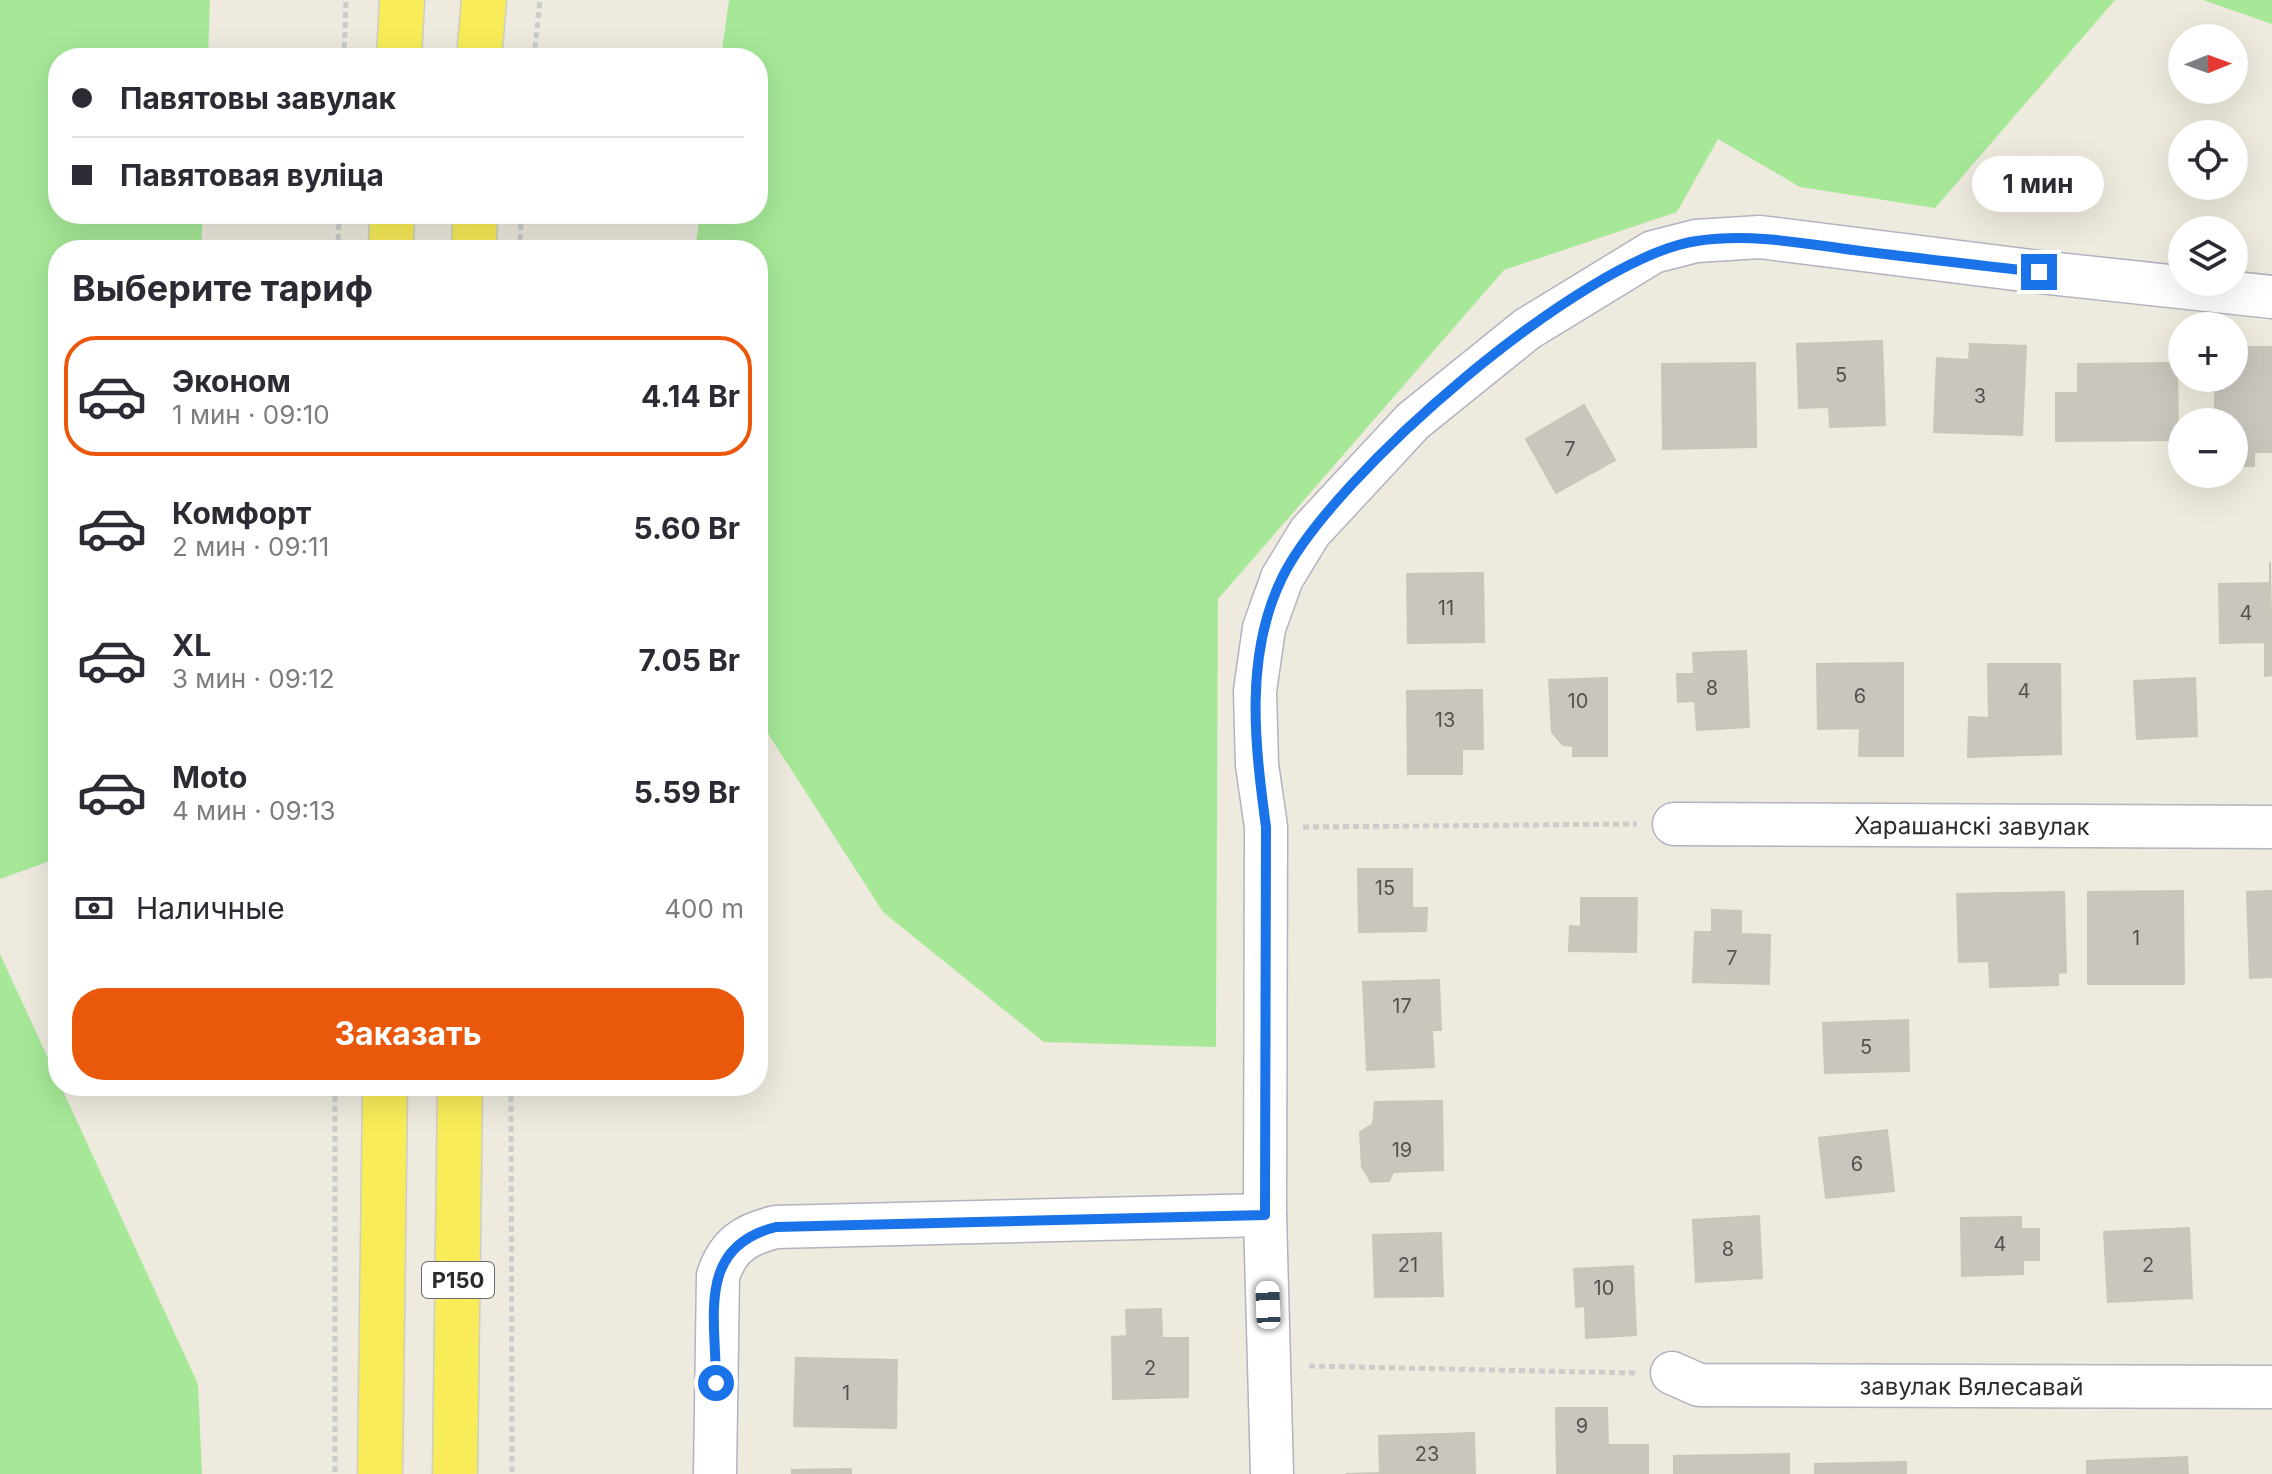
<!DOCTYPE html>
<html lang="ru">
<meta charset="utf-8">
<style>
:root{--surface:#fff;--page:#f7f7f7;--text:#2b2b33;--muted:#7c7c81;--line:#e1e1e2;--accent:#ea580c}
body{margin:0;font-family:Inter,sans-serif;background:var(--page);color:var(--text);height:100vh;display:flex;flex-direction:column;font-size:30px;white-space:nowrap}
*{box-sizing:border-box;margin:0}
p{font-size:26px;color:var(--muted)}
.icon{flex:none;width:44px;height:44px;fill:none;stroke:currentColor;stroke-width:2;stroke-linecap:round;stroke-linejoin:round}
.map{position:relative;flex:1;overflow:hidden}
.panel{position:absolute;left:48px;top:240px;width:720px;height:856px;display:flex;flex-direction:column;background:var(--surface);border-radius:32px;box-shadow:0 8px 32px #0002}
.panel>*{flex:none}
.top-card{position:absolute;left:48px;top:48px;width:720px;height:176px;border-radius:32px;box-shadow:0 8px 32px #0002;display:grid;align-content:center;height:176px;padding:0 24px;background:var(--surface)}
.needle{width:52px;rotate:89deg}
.tools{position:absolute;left:2168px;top:24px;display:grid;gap:16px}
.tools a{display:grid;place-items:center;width:80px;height:80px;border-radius:50%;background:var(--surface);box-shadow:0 8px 32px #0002;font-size:40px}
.end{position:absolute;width:36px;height:36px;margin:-18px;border:10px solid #1a73e8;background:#fff;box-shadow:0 0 0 4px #fff}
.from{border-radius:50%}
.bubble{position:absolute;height:56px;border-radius:28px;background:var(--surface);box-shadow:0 8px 32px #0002;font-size:26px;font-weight:700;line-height:56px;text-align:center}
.car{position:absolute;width:24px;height:48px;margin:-24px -12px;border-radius:10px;box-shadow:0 0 6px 2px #0007;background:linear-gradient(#fff 24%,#345 0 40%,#fff 0 76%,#345 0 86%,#fff 0)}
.top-card b{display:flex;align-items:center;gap:28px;height:76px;font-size:30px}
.top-card b+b{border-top:2px solid var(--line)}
.top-card i{width:20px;height:20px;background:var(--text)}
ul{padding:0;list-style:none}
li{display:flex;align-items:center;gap:24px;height:120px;margin:0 16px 12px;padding:0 8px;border:4px solid transparent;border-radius:32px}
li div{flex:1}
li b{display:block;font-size:30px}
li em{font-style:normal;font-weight:700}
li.on{border-color:var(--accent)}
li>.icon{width:72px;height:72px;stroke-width:1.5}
h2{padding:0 24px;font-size:36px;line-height:96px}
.pay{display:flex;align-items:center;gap:20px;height:88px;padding:0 24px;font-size:30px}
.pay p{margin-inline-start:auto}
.cta{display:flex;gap:16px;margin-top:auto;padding:16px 24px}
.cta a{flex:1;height:92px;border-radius:32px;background:var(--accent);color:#fff;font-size:32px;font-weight:700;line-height:92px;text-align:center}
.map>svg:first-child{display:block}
.green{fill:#a6e897}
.building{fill:#cac6bd;stroke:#cac6b7;stroke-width:2}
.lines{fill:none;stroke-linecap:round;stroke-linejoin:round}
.minor-casing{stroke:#b2b2c0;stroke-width:45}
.primary-casing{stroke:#ccc;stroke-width:47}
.path{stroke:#ccc;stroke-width:5;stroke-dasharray:6 4;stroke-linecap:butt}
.minor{stroke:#fff;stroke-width:42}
.primary{stroke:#f8ed58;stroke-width:44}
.route{stroke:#1a73e8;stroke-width:10}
.labels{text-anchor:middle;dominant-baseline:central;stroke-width:6;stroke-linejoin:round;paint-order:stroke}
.number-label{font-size:20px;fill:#545250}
.shield{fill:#fff;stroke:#6b6b6b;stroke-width:2}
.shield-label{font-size:22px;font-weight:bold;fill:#2c2c2c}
.street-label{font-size:24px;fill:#2c2c2c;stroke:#fff}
</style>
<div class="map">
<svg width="2272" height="1474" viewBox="0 0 2272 1474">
<rect width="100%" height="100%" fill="#eeeade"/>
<!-- green -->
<path class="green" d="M0 0H210L208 58H58V214H203L201 250H58V858L0 879Z
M729 0H2115L1935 208 1800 187 1718 139 1677 212 1504 270 1218 599 1216 1047 1044 1042 883 912 758 718V250H695L700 214H758V58H721Z
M2203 0H2272V24Z
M0 954 198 1384 202 1474H0Z"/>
<!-- building -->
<path class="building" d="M1882 341 1885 425 1830 427 1829 407 1799 408 1797 344Z
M1970 344 2026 346 2022 435 1934 432 1937 358 1969 360Z
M2234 347H2272V452H2254V466H2234V422H2215V378H2234Z
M1755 363 1756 447 1663 449 1662 364Z
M2177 363 2178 440 2056 441V393H2078V364Z
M1584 405 1615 460 1556 493 1526 439Z
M2270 562 2272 675 2265 676V642L2220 643 2219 584 2270 583Z
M1483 573 1484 642 1408 643 1407 574Z
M1746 651 1749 727 1697 730 1695 701 1678 702 1677 674H1694L1693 653Z
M1903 663V756H1859L1860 728 1818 729 1817 664Z
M1988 664H2060L2061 754 1968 757 1969 717 1989 718Z
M1607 678V756H1573V746L1563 745 1552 732 1549 680Z
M2195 678 2197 736 2137 739 2134 681Z
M1482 690 1483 749H1462V774H1408L1407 691Z
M1358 869H1412V908H1427L1426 931 1359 932Z
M2183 891 2184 984H2088V892Z
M2272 891V977L2250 978 2247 892Z
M2064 892 2066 972 2058 973V985L1990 987 1989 961 1959 962 1957 894Z
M1581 898H1637L1636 952 1569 951 1570 926 1581 927Z
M1712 910 1741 911V934L1770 935 1769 984 1693 982 1695 932H1712Z
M1439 980 1441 1030H1432L1434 1067 1367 1070 1363 982Z
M1908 1020 1909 1071 1825 1073 1823 1023Z
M1442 1101 1443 1170 1393 1172 1389 1181 1371 1182 1362 1167 1360 1132 1373 1124 1375 1102Z
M1887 1130 1894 1191 1826 1198 1819 1138Z
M1759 1216 1762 1278 1696 1282 1693 1220Z
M2021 1217V1229H2039V1260H2023V1274L1962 1276 1961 1218Z
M2189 1228 2192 1298 2108 1302 2104 1232Z
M1441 1233 1443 1296 1375 1297 1373 1235Z
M1633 1266 1636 1335 1586 1338 1585 1306 1576 1307 1574 1269Z
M1161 1309 1162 1338H1188V1397L1113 1399 1112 1337 1127 1336 1126 1310Z
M796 1358 897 1360 896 1428 794 1426Z
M1556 1408H1607L1608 1445H1648V1474H1557Z
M1474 1433 1475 1474H1346L1380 1473 1379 1436Z
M1789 1454V1474H1674V1456Z
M2187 1457 2188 1474H2087V1461Z
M1906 1462V1474H1815V1464Z
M851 1469V1474H792V1470Z"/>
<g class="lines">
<!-- minor casing -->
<g class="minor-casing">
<g id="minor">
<path id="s1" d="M1674 824 2272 827"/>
<path id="s2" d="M1672 1373 1699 1385 2272 1387"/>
<path d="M715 1474 718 1276C728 1245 746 1234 776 1227L1265 1215"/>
<path d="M1272 1474 1265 1215 1266 827 1257 765 1255 691 1264 628 1282 578 1310 532 1413 421 1527 329 1653 252 1696 241 1760 237 2039 272 2272 297"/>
</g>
</g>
<!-- primary casing -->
<g class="primary-casing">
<path id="primary" d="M399 58 402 0
M479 58 484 0
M391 250 392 214
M474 250 475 214
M380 1474 385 1086
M455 1474 460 1086"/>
</g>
<!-- path -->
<path class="path" d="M344 58 346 0
M534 58 540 0
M338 250 339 214
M520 250 521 214
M1303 827 1637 824
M335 1086V1474
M511 1086 512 1474
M1309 1366 1635 1373"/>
<!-- minor -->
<use href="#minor" class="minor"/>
<!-- primary -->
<use href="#primary" class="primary"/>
</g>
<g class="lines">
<!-- route -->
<path class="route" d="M716 1383C716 1317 696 1247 776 1227L1265 1215 1266 827C1255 745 1244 656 1282 578 1332 475 1584 257 1697 241 1750 233 1801 243 1853 250 1915 258 1977 265 2039 272"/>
</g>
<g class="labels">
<!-- number labels -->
<g class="number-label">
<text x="1841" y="375">5</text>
<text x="1980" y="396">3</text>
<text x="1570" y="449">7</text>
<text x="1446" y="608">11</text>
<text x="2246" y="613">4</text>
<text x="1712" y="688">8</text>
<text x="2024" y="691">4</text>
<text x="1860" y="696">6</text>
<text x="1578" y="701">10</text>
<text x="1445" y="720">13</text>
<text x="1385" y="888">15</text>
<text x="2136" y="938">1</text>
<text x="1732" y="958">7</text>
<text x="1402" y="1006">17</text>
<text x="1866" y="1047">5</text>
<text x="1402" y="1150">19</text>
<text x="1857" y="1164">6</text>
<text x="2000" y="1244">4</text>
<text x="1728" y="1249">8</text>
<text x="1408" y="1265">21</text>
<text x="2148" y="1265">2</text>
<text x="1604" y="1288">10</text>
<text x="1150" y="1368">2</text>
<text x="846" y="1393">1</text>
<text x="1582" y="1426">9</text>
<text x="1427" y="1454">23</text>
</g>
<!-- shield labels -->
<rect class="shield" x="422" y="1262" width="72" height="36" rx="6"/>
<g class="shield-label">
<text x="458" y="1280">Р150</text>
</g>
<!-- street labels -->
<g class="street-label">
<text stroke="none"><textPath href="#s1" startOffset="298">Харашанскі завулак</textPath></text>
<text stroke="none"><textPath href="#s2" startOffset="302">завулак Вялесавай</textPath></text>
</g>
</g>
</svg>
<div class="tools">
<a><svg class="needle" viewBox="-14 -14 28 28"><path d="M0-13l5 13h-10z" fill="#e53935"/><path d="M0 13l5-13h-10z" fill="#7c7c81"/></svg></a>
<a><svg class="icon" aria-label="locate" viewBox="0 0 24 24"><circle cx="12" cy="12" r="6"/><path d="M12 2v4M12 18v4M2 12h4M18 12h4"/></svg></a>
<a><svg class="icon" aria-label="layers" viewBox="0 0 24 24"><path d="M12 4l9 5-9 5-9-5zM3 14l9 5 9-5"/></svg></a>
<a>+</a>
<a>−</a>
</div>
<i class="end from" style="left:716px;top:1383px"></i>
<i class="end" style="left:2039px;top:272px"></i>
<div class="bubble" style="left:1972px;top:156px;width:132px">1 мин</div>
<i class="car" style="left:1268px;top:1305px;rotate:358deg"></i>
<div class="top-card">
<b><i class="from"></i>Павятовы завулак</b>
<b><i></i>Павятовая вуліца</b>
</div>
<section class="panel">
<h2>Выберите тариф</h2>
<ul>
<li class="on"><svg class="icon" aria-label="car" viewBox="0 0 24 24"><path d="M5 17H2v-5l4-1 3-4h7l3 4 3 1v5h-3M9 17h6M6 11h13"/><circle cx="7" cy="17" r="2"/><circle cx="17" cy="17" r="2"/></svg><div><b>Эконом</b><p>1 мин · 09:10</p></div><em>4.14 Br</em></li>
<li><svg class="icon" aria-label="car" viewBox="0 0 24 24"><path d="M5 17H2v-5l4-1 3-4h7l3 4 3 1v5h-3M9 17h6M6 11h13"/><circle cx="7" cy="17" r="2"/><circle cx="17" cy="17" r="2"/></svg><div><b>Комфорт</b><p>2 мин · 09:11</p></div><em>5.60 Br</em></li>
<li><svg class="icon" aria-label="car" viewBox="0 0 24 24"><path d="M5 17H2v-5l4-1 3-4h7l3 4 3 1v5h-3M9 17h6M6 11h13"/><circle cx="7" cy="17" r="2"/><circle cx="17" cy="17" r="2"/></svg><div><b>XL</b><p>3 мин · 09:12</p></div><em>7.05 Br</em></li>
<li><svg class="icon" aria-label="car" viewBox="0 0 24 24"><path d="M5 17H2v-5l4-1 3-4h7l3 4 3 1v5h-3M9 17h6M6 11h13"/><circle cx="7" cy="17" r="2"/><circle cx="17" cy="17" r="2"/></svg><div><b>Moto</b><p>4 мин · 09:13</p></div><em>5.59 Br</em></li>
</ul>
<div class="pay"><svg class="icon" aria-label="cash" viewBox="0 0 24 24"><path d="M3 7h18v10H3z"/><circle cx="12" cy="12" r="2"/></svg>Наличные<p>400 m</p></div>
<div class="cta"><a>Заказать</a></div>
</section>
</div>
